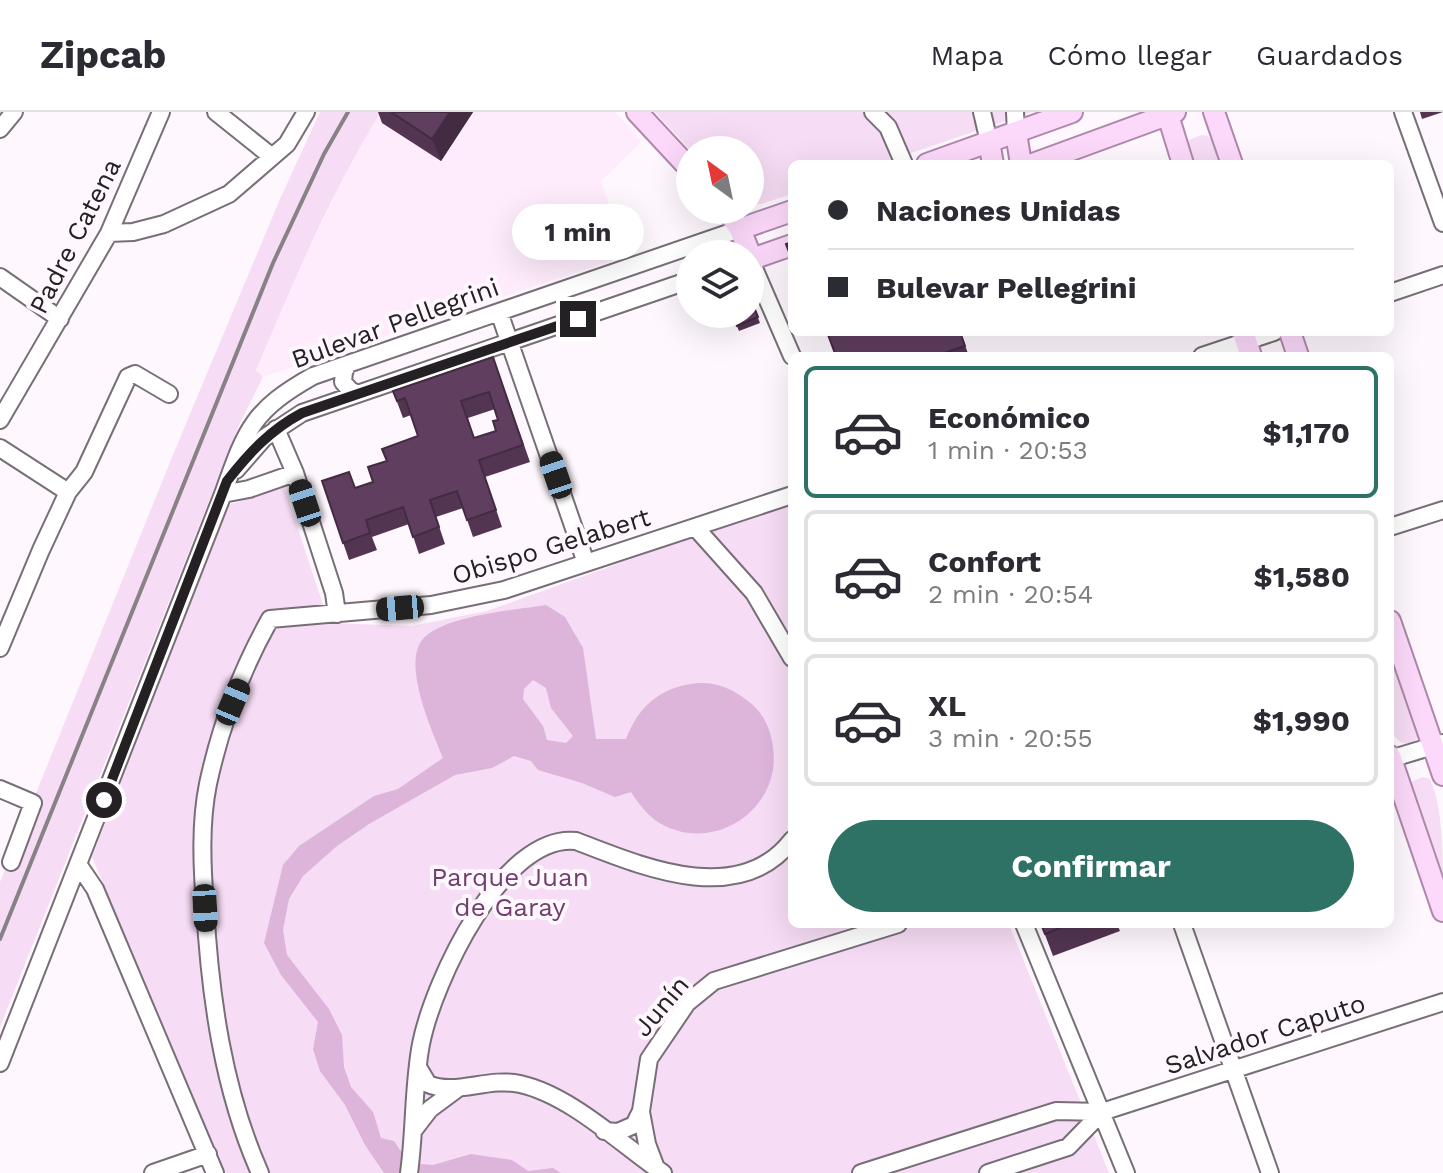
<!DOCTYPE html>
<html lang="es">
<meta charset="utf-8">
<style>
:root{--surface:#fff;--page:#f7f7f7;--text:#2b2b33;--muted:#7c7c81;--line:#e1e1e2;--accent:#2e7265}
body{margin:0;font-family:"Work Sans",sans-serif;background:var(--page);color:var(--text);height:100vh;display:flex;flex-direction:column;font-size:30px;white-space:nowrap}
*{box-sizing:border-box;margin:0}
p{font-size:26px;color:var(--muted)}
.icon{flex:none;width:44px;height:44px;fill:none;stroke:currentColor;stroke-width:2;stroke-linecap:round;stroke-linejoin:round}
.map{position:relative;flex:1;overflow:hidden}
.sheet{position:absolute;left:788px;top:240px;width:606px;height:576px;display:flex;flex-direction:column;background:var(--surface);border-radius:12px;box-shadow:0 8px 32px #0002}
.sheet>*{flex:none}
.hud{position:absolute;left:788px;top:48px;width:606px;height:176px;border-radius:12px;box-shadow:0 8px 32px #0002;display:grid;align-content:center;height:176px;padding:0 40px;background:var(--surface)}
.needle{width:52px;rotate:327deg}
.tools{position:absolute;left:676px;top:24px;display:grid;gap:16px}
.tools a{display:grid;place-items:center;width:88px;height:88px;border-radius:50%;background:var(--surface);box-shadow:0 8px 32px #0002;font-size:40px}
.end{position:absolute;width:36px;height:36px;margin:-18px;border:10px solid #242023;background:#fff;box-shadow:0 0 0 4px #fff}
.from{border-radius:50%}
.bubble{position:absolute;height:56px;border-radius:28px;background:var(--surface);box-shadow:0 8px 32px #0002;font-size:26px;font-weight:700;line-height:56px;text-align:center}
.car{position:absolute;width:24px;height:48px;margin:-24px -12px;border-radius:10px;box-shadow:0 0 6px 2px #0007;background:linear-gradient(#222 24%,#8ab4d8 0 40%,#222 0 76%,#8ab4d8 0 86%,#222 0)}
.hud b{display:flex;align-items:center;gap:28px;height:76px;font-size:30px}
.hud b+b{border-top:2px solid var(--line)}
.hud i{width:20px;height:20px;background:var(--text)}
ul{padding:14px 0 0;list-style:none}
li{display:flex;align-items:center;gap:24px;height:132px;margin:0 16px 12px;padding:0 24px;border:4px solid var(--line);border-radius:12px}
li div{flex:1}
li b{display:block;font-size:30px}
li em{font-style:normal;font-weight:700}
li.selected{border-color:var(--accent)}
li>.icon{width:72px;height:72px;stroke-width:1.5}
.button{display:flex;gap:16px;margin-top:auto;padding:16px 40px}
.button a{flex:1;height:92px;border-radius:48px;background:var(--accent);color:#fff;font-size:32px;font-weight:700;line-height:92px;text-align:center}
header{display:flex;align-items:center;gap:48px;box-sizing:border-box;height:112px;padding:0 40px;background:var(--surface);border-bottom:2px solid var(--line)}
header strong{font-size:38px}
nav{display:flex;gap:44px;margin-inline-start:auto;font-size:28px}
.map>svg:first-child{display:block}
.built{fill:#feecfc}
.green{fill:#f6dcf4}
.water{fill:#ddb4da;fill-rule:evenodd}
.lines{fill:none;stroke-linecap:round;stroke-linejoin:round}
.minor-casing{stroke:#786e77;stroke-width:20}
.major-casing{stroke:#af88ac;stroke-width:24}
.minor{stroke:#fff;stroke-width:16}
.major{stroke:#fcd9fa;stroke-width:20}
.rail{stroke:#878286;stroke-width:4}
.wall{fill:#533552;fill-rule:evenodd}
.shaded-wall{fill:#432b42}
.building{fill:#603e5f;stroke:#432b42;stroke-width:2;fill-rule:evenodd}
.route{stroke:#242023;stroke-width:10}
.labels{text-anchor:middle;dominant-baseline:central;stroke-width:8;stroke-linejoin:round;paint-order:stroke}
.street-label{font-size:26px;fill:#242023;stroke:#fef7fd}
.park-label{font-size:26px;fill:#713e6f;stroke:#fef7fd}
</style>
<header>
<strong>Zipcab</strong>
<nav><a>Mapa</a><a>Cómo llegar</a><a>Guardados</a></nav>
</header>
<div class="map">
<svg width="1443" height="1061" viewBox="0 0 1443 1061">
<rect width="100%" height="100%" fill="#fef7fd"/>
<!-- built -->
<path class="built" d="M381 0H615L642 29 601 69 625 144 263 265 256 258 301 154 355 41Z"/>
<!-- green -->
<path class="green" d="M320 0H381C330 81 294 170 256 258L263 265 239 313 0 915V770L175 338 280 87Z
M655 0H1032L879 52H792V82L761 92H750V38H690Z
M1201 23 1208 24 1216 34 1222 52H1190L1186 35 1189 28Z
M284 374 329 511 412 514 487 499 792 389V812H1009L1109 1061H226L92 745 229 393Z
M1390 531 1422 621C1410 639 1396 632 1390 615Z
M1423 665 1430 667C1443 696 1443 743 1443 778L1408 678 1411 670Z"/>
<!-- water -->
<path class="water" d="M546 493 565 505 583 536 596 627H626C638 596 658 577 691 572 712 568 732 576 748 589 763 600 771 617 773 635 782 694 719 740 665 714 650 707 640 694 631 680L615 685 582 671 538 658 531 649 514 644 492 656 455 663 369 712 337 734 303 764 289 787 283 818 287 843 329 897 342 923 344 955 351 975 373 1000 381 1026 394 1029 409 1051 433 1053 471 1042 512 1048 528 1059 553 1056 561 1061H384L365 1033 345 993 320 959 313 937 318 910 281 863 264 831 283 753 299 734 374 684 398 677 443 646C432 619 406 561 419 533 432 504 517 498 546 493ZM533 568 546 576 551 596 573 624 566 631 547 628 543 614 523 587 524 577Z"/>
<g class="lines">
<!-- minor casing -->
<g class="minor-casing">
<path id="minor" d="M216 0 271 44
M873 0 888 15 904 52
M982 0 989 30
M1015 0 1016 21
M1403 0 1443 111
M0 17 14 0
M109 121 133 120 164 112 229 82 287 32 306 0
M750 147 792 244
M0 165 60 207
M1390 181 1443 163
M499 200 586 451
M1202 244 1274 220
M348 252 344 260 343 270 350 278 357 282
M0 308 109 121 161 0
M276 317 295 361 334 481 337 502
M0 336 68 380
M236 358 264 326 302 301 690 168
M223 382 249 377 295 361
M695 415 754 481 792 546
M1390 415 1443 398
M0 536 41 438 68 380 84 360 128 265 135 262 169 282
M1390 647 1443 631
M0 677 33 691 11 750
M78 752 95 777 215 1061
M1024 812 1126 1061
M1182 812 1270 1061
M0 951 223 382C246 318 251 299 313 264L740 117
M418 955 428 972C455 984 488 965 520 972 570 983 621 1032 663 1061
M641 1000 647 1032 656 1056
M413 1019 430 997 457 977
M604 1019 618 1020 634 1013 641 999 649 947 687 891 714 869 898 812
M153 1061 208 1042
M260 1061C223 978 210 884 205 794 202 754 200 711 208 672 220 616 242 557 270 507L431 493 504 478 792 383
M409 1061C415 1018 413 974 421 932 433 871 502 721 576 729 641 754 739 797 792 728
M861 1061 1056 999 1102 1000 1443 890
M988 1061 1068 1035 1102 1000"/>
</g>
<!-- major casing -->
<g class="major-casing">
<path id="major" d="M637 0 690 57
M1167 0 1183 52
M1214 0 1232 52
M1016 21 1021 52
M989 30 993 52
M927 52 1072 0
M1033 52 1175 0
M727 98 740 117 752 147 792 133
M740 117 792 99
M1243 220 1251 244
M1290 220 1298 244
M1390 509 1443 663
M1390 644 1443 799"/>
</g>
<!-- minor -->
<use href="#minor" class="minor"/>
<!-- major -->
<use href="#major" class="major"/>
<!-- rail -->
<path class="rail" d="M0 827 273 151 324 42 348 0"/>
</g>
<!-- wall -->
<path class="wall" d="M378 0H473L441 49 382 11Z
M1420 0H1443L1422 7Z
M750 185 760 211 739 219 732 202Z
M960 220 969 244H836Z
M493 245 530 350 485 365 502 415 473 425 463 396 436 405 445 432 419 442 409 412 372 425 377 438 349 448 322 369 355 376 373 370 387 349 418 324 411 303 403 306 393 279ZM495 297 498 308 496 319 474 326 468 306Z
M1041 812H1117L1120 819 1053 844Z"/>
<!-- shaded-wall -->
<path class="shaded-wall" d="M450 0H473L441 49 432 27Z"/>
<!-- building -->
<path class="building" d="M391 0H450L432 27Z
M792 130V148L786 132Z
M750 185 758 205 737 214 732 202H750Z
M827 220H960L965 234 936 244H836Z
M493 245 523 333 479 348 496 398 467 408 457 379 430 388 439 415 413 425 403 395 366 408 370 421 343 431 322 369 349 360 355 376 373 370 368 355 387 349 382 337 418 324 405 286 397 289 393 279ZM489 280 498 308 493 309 496 319 474 326 461 289Z
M1041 812H1070L1045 822Z"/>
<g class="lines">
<!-- route -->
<path class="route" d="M104 688 227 369C249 341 270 318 302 301L578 207"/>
</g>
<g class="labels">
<!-- street labels -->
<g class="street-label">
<text transform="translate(75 124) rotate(-63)">Padre Catena</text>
<text transform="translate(395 211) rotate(-20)">Bulevar Pellegrini</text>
<text transform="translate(551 434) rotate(-17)">Obispo Gelabert</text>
<text transform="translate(661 894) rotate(-50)">Junín</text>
<text transform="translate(1265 922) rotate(-18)">Salvador Caputo</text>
</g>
<!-- park labels -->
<g class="park-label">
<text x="510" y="765">Parque Juan<tspan x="510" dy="30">de Garay</tspan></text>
</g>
</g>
</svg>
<div class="tools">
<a><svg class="needle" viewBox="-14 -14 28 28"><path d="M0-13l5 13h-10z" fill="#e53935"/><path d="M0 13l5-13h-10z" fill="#7c7c81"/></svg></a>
<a><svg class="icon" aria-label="layers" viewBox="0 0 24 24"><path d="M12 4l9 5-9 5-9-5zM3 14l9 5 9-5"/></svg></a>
</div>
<i class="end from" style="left:104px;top:688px"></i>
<i class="end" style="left:578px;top:207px"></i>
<div class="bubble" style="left:512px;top:92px;width:132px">1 min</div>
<i class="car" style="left:556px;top:363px;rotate:341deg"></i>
<i class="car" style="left:305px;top:391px;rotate:342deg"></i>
<i class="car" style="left:400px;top:496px;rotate:265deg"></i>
<i class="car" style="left:233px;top:590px;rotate:23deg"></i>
<i class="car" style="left:205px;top:796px;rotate:177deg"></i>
<div class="hud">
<b><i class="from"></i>Naciones Unidas</b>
<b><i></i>Bulevar Pellegrini</b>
</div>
<section class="sheet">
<ul>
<li class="selected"><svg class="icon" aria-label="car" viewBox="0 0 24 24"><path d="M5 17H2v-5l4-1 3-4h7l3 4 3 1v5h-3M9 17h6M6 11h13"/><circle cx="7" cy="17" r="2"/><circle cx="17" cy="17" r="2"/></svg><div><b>Económico</b><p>1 min · 20:53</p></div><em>$1,170</em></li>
<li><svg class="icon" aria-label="car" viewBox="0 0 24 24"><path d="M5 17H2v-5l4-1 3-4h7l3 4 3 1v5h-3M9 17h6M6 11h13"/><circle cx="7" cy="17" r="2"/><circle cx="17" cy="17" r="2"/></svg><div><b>Confort</b><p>2 min · 20:54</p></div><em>$1,580</em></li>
<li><svg class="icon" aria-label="car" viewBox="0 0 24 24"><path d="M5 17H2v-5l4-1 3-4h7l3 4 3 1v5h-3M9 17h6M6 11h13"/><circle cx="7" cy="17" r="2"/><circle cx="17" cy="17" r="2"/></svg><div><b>XL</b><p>3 min · 20:55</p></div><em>$1,990</em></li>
</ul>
<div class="button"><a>Confirmar</a></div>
</section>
</div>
